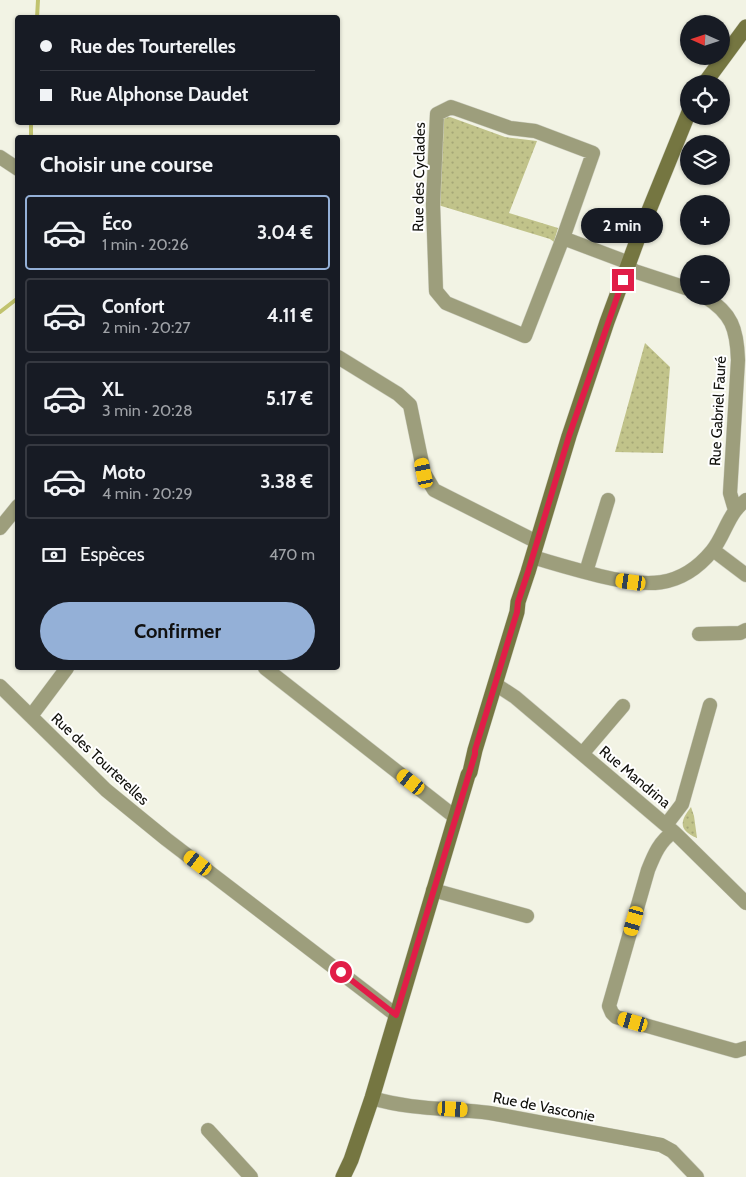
<!DOCTYPE html>
<html lang="fr">
<meta charset="utf-8">
<style>
:root{--surface:#171b24;--page:#242831;--text:#f1f3f6;--muted:#9ea1a6;--line:#363941;--accent:#94b0d7}
body{margin:0;font-family:Cabin,sans-serif;background:var(--page);color:var(--text);height:100vh;display:flex;flex-direction:column;font-size:19px;white-space:nowrap}
*{box-sizing:border-box;margin:0}
p{font-size:16px;color:var(--muted)}
.icon{flex:none;width:28px;height:28px;fill:none;stroke:currentColor;stroke-width:2;stroke-linecap:round;stroke-linejoin:round}
.map{position:relative;flex:1;overflow:hidden}
.sheet{position:absolute;left:15px;top:135px;width:325px;height:535px;display:flex;flex-direction:column;background:var(--surface);border-radius:5px;box-shadow:0 1px 4px #0004}
.sheet>*{flex:none}
.top-card{position:absolute;left:15px;top:15px;width:325px;height:110px;border-radius:5px;box-shadow:0 1px 4px #0004;display:grid;align-content:center;height:110px;padding:0 25px;background:var(--surface)}
.needle{width:32px;rotate:273deg}
.buttons{position:absolute;left:680px;top:15px;display:grid;gap:10px}
.buttons a{display:grid;place-items:center;width:50px;height:50px;border-radius:50%;background:var(--surface);box-shadow:0 1px 4px #0004;font-size:25px}
.end{position:absolute;width:22px;height:22px;margin:-11px;border:6px solid #e11d48;background:#fff;box-shadow:0 0 0 2px #fff}
.from{border-radius:50%}
.bubble{position:absolute;height:35px;border-radius:18px;background:var(--surface);box-shadow:0 1px 4px #0004;font-size:16px;font-weight:700;line-height:35px;text-align:center}
.car{position:absolute;width:15px;height:30px;margin:-15px -8px;border-radius:6px;box-shadow:0 0 4px 1px #0007;background:linear-gradient(#f5c518 24%,#345 0 40%,#f5c518 0 76%,#345 0 86%,#f5c518 0)}
.top-card b{display:flex;align-items:center;gap:18px;height:48px;font-size:19px}
.top-card b+b{border-top:1px solid var(--line)}
.top-card i{width:12px;height:12px;background:var(--text)}
ul{padding:0;list-style:none}
li{display:flex;align-items:center;gap:15px;height:75px;margin:0 10px 8px;padding:0 15px;border:2px solid var(--line);border-radius:5px}
li div{flex:1}
li b{display:block;font-size:19px}
li em{font-style:normal;font-weight:700}
li.active{border-color:var(--accent)}
li>.icon{width:45px;height:45px;stroke-width:1.5}
h2{padding:0 25px;font-size:22px;line-height:60px}
.pay{display:flex;align-items:center;gap:12px;height:55px;padding:0 25px;font-size:19px}
.pay p{margin-inline-start:auto}
.primary-button{display:flex;gap:10px;margin-top:auto;padding:10px 25px}
.primary-button a{flex:1;height:58px;border-radius:30px;background:var(--accent);color:#111;font-size:20px;font-weight:700;line-height:58px;text-align:center}
.map>svg:first-child{display:block}
.green{fill:url(#green-dots)}
.lines{fill:none;stroke-linecap:round;stroke-linejoin:round}
.stream{stroke:#c1c36e;stroke-width:4}
.street-casing{stroke:#cecfc1;stroke-width:15}
.secondary-casing{stroke:#cecfc1;stroke-width:16}
.street{stroke:#9d9e7c;stroke-width:14}
.secondary{stroke:#757641;stroke-width:15}
.route{stroke:#e11d48;stroke-width:6}
.labels{text-anchor:middle;dominant-baseline:central;stroke-width:4;stroke-linejoin:round;paint-order:stroke}
.street-label{font-size:15px;fill:#10100b;stroke:#fff}
</style>
<div class="map">
<svg width="746" height="1177" viewBox="0 0 746 1177">
<defs>
<pattern id="green-dots" width="8" height="8" patternUnits="userSpaceOnUse" patternTransform="scale(1.25)"><rect width="8" height="8" fill="#c1c38a"/><path d="M2 2h.1M6 6h.1" fill="none" stroke="#a5a676" stroke-width="1.8" stroke-linecap="round"/></pattern>
</defs>
<rect width="100%" height="100%" fill="#f2f3e4"/>
<!-- green -->
<path class="green" d="M450 117 505 137 537 141 509 213 558 228 554 242 550 239 438 205 442 118Z
M645 343 670 367 663 453 615 452Z
M691 807 694 816 697 838C678 830 680 821 691 807Z"/>
<g class="lines">
<!-- stream -->
<path class="stream" d="M37 18 38 0
M31 138V122
M0 312 18 298"/>
<!-- street casing -->
<g class="street-casing">
<path id="street" d="M451 107 510 128 535 131 593 153 563 238 525 336 446 303 436 291 433 204 437 114Z
M0 157 18 169
M563 238 624 261 634 271 689 289
M704 296C732 313 737 329 738 360L730 493 735 510
M338 357 398 394 410 405 424 473 434 490 537 542
M0 528 18 506
M713 550 746 575
M533 557C555 564 577 570 600 576 645 587 680 590 712 551 722 539 726 523 735 511 738 507 742 503 746 500
M586 572 608 500
M699 634 740 633 746 630
M265 668 455 817
M495 684 515 697 674 832 746 903
M0 686 106 790 166 839 396 1015
M31 716 67 668
M582 754 623 706
M666 825 682 804 710 705
M674 832C660 840 654 855 648 870L609 1006 612 1013 616 1017 736 1051 746 1048
M433 890 527 916
M372 1098C411 1110 451 1108 490 1113L661 1145 672 1151 697 1177
M208 1130 251 1177"/>
</g>
<!-- secondary casing -->
<g class="secondary-casing">
<path id="secondary" d="M704 84 746 27
M343 1177 351 1160 372 1098 468 775 470 772 475 750 517 612 518 602 528 572 569 436 607 322 641 230 689 112"/>
</g>
<!-- street -->
<use href="#street" class="street"/>
<!-- secondary -->
<use href="#secondary" class="secondary"/>
</g>
<g class="lines">
<!-- route -->
<path class="route" d="M341 972 396 1015 475 754V750L517 612 518 602 528 572 569 436 623 280"/>
</g>
<g class="labels">
<!-- street labels -->
<g class="street-label">
<text transform="translate(419 177) rotate(-89)">Rue des Cyclades</text>
<text transform="translate(718 411) rotate(-87)">Rue Gabriel Fauré</text>
<text transform="translate(100 759) rotate(43)">Rue des Tourterelles</text>
<text transform="translate(635 777) rotate(40)">Rue Mandrina</text>
<text transform="translate(544 1107) rotate(11)">Rue de Vasconie</text>
</g>
</g>
</svg>
<div class="buttons">
<a><svg class="needle" viewBox="-14 -14 28 28"><path d="M0-13l5 13h-10z" fill="#e53935"/><path d="M0 13l5-13h-10z" fill="#9ea1a6"/></svg></a>
<a><svg class="icon" aria-label="locate" viewBox="0 0 24 24"><circle cx="12" cy="12" r="6"/><path d="M12 2v4M12 18v4M2 12h4M18 12h4"/></svg></a>
<a><svg class="icon" aria-label="layers" viewBox="0 0 24 24"><path d="M12 4l9 5-9 5-9-5zM3 14l9 5 9-5"/></svg></a>
<a>+</a>
<a>−</a>
</div>
<i class="end from" style="left:341px;top:972px"></i>
<i class="end" style="left:623px;top:280px"></i>
<div class="bubble" style="left:581px;top:208px;width:82px">2 min</div>
<i class="car" style="left:424px;top:473px;rotate:348deg"></i>
<i class="car" style="left:631px;top:582px;rotate:278deg"></i>
<i class="car" style="left:411px;top:782px;rotate:308deg"></i>
<i class="car" style="left:198px;top:863px;rotate:307deg"></i>
<i class="car" style="left:634px;top:921px;rotate:196deg"></i>
<i class="car" style="left:633px;top:1022px;rotate:286deg"></i>
<i class="car" style="left:453px;top:1109px;rotate:93deg"></i>
<div class="top-card">
<b><i class="from"></i>Rue des Tourterelles</b>
<b><i></i>Rue Alphonse Daudet</b>
</div>
<section class="sheet">
<h2>Choisir une course</h2>
<ul>
<li class="active"><svg class="icon" aria-label="car" viewBox="0 0 24 24"><path d="M5 17H2v-5l4-1 3-4h7l3 4 3 1v5h-3M9 17h6M6 11h13"/><circle cx="7" cy="17" r="2"/><circle cx="17" cy="17" r="2"/></svg><div><b>Éco</b><p>1 min · 20:26</p></div><em>3.04 €</em></li>
<li><svg class="icon" aria-label="car" viewBox="0 0 24 24"><path d="M5 17H2v-5l4-1 3-4h7l3 4 3 1v5h-3M9 17h6M6 11h13"/><circle cx="7" cy="17" r="2"/><circle cx="17" cy="17" r="2"/></svg><div><b>Confort</b><p>2 min · 20:27</p></div><em>4.11 €</em></li>
<li><svg class="icon" aria-label="car" viewBox="0 0 24 24"><path d="M5 17H2v-5l4-1 3-4h7l3 4 3 1v5h-3M9 17h6M6 11h13"/><circle cx="7" cy="17" r="2"/><circle cx="17" cy="17" r="2"/></svg><div><b>XL</b><p>3 min · 20:28</p></div><em>5.17 €</em></li>
<li><svg class="icon" aria-label="car" viewBox="0 0 24 24"><path d="M5 17H2v-5l4-1 3-4h7l3 4 3 1v5h-3M9 17h6M6 11h13"/><circle cx="7" cy="17" r="2"/><circle cx="17" cy="17" r="2"/></svg><div><b>Moto</b><p>4 min · 20:29</p></div><em>3.38 €</em></li>
</ul>
<div class="pay"><svg class="icon" aria-label="cash" viewBox="0 0 24 24"><path d="M3 7h18v10H3z"/><circle cx="12" cy="12" r="2"/></svg>Espèces<p>470 m</p></div>
<div class="primary-button"><a>Confirmer</a></div>
</section>
</div>
